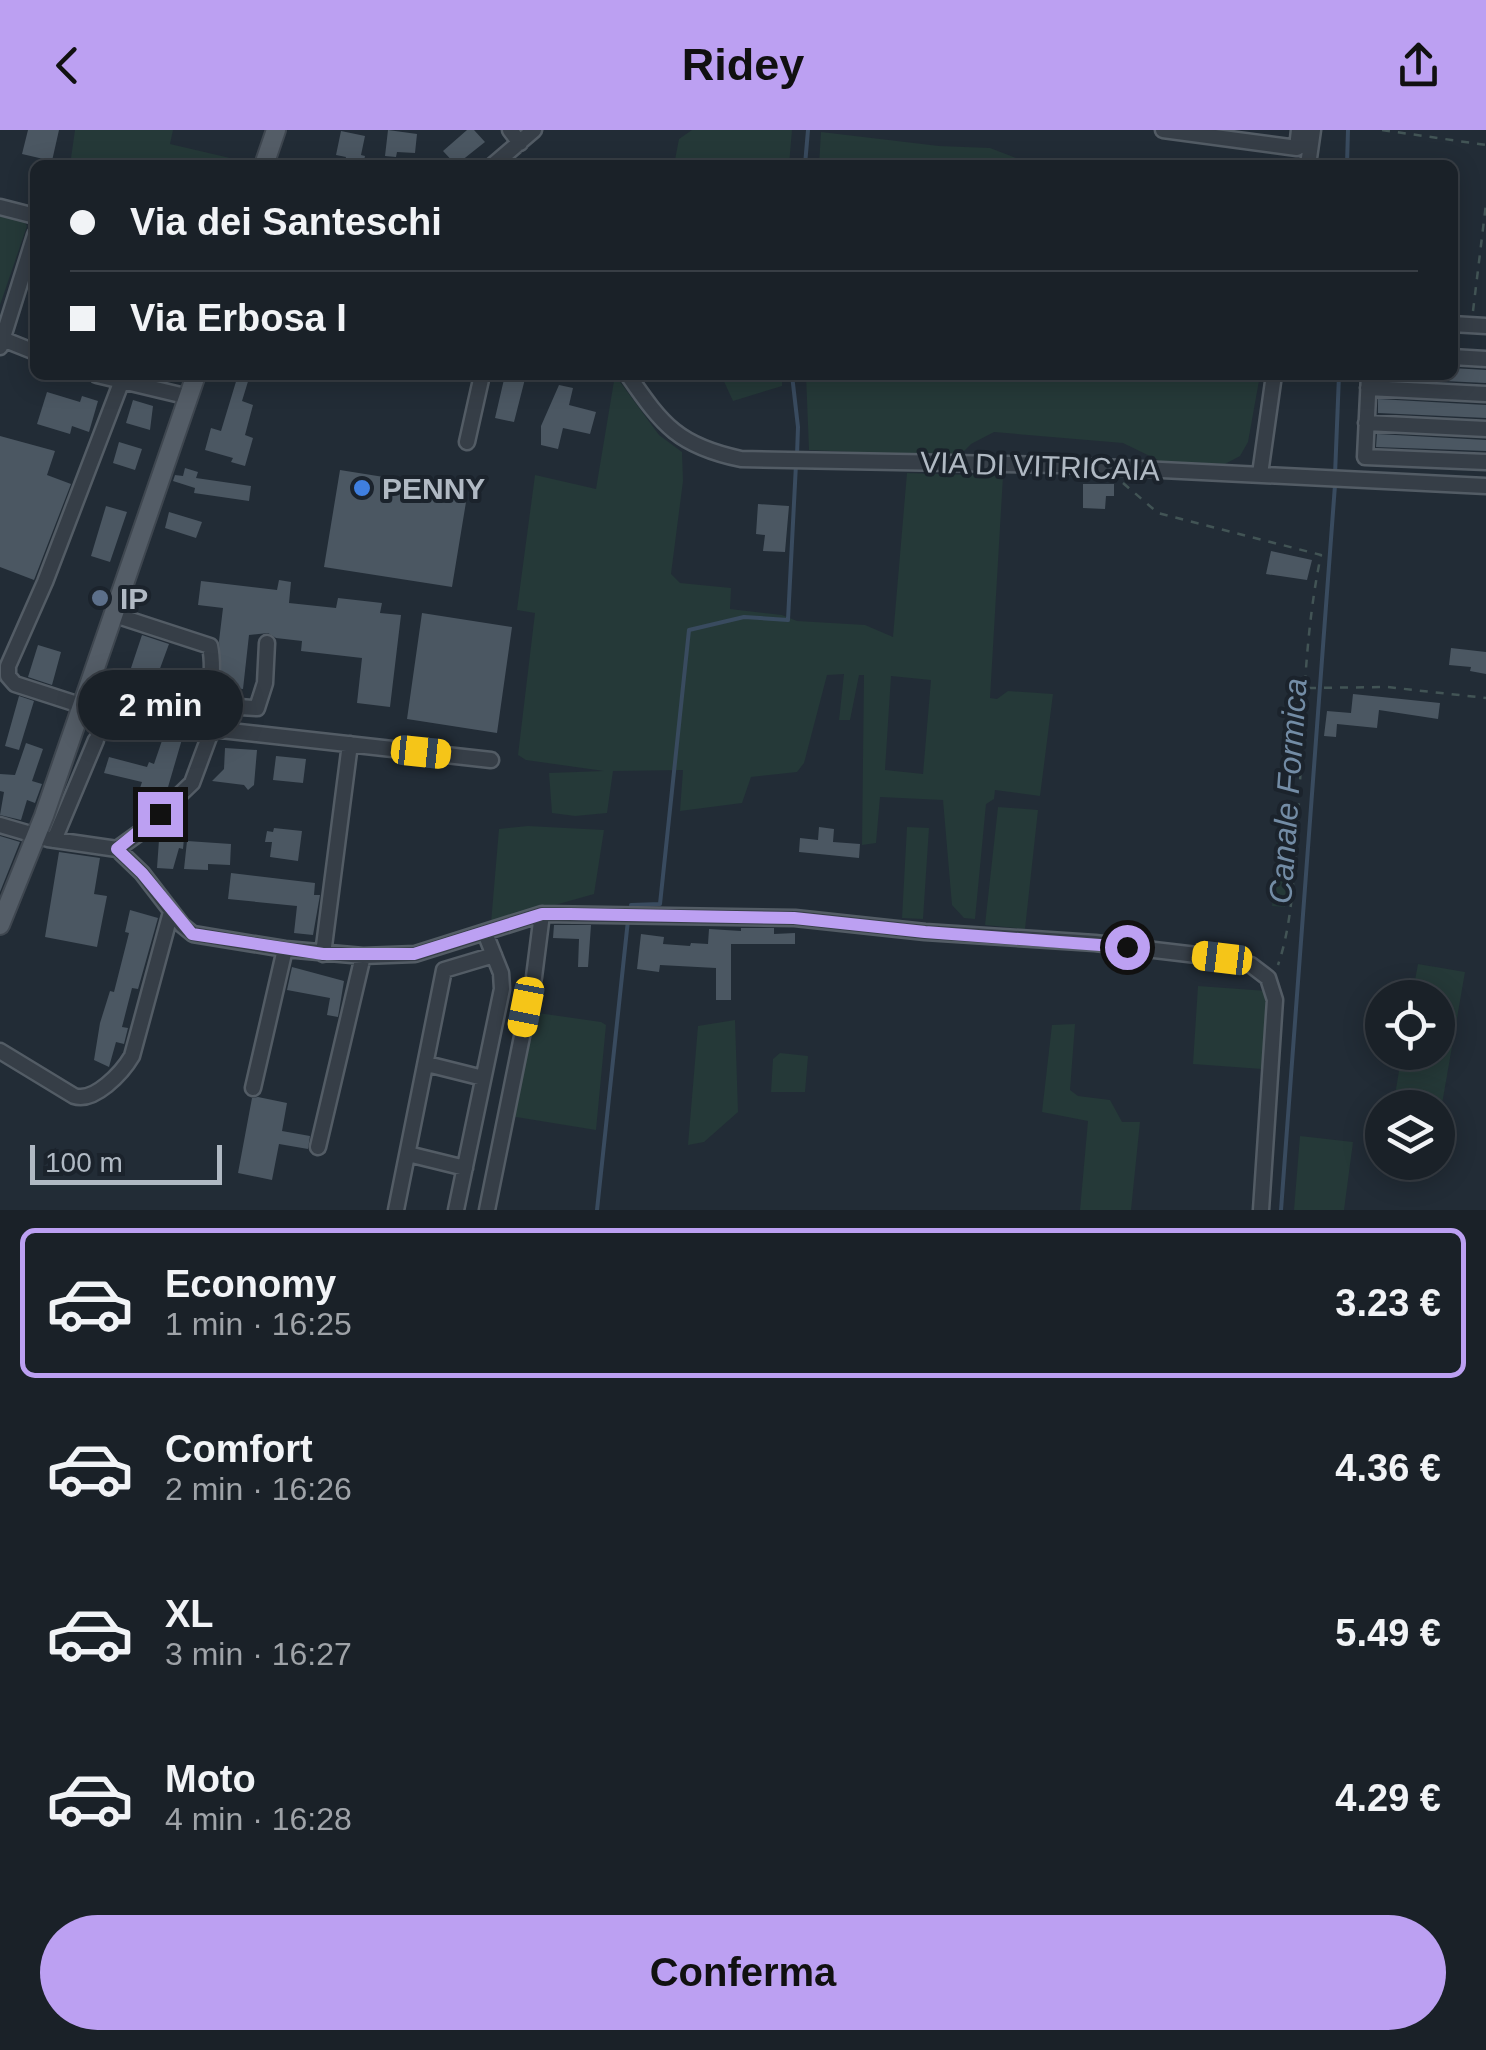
<!DOCTYPE html>
<html lang="it">
<meta charset="utf-8">
<style>
:root{--surface:#1a2128;--page:#232930;--text:#f1f3f6;--muted:#9fa3a8;--line:#383e45;--accent:#bca0f2}
body{margin:0;font-family:Arial,sans-serif;background:var(--page);color:var(--text);height:100vh;display:flex;flex-direction:column;font-size:38px;white-space:nowrap}
*{box-sizing:border-box;margin:0}
p{font-size:32px;color:var(--muted)}
.icon{flex:none;width:55px;height:55px;fill:none;stroke:currentColor;stroke-width:2;stroke-linecap:round;stroke-linejoin:round}
.map{position:relative;height:1080px;overflow:hidden}
.panel{display:flex;flex-direction:column;background:var(--surface);flex:1}
.panel>*{flex:none}
.top-card{position:absolute;left:30px;top:30px;width:1428px;height:220px;border-radius:15px;box-shadow:0 5px 25px #0003,0 0 0 2px var(--line);display:grid;align-content:center;height:220px;padding:0 40px;background:var(--surface)}
.tools{position:absolute;left:1365px;top:850px;display:grid;gap:20px}
.tools a{display:grid;place-items:center;width:90px;height:90px;border-radius:50%;background:var(--surface);box-shadow:0 5px 25px #0003,0 0 0 2px var(--line);font-size:50px}
.scale{position:absolute;left:30px;bottom:25px;width:192px;box-sizing:border-box;padding-left:10px;border:5px solid #b0b9c3;border-top:0;font-size:28px;line-height:35px;white-space:nowrap;color:#b0b9c3;-webkit-text-stroke:8px #1b232c;paint-order:stroke}
.end{position:absolute;width:45px;height:45px;margin:-22px;border:12px solid #bca0f2;background:#111;box-shadow:0 0 0 5px #111}
.from{border-radius:50%}
.bubble{position:absolute;height:70px;border-radius:35px;background:var(--surface);box-shadow:0 5px 25px #0003,0 0 0 2px var(--line);font-size:32px;font-weight:700;line-height:70px;text-align:center}
.car{position:absolute;width:30px;height:60px;margin:-30px -15px;border-radius:12px;box-shadow:0 0 8px 2px #0007;background:linear-gradient(#f5c518 24%,#345 0 40%,#f5c518 0 76%,#345 0 86%,#f5c518 0)}
.top-card b{display:flex;align-items:center;gap:35px;height:95px;font-size:38px}
.top-card b+b{border-top:2px solid var(--line)}
.top-card i{width:25px;height:25px;background:var(--text)}
ul{padding:18px 0 0;list-style:none}
li{display:flex;align-items:center;gap:30px;height:150px;margin:0 20px 15px;padding:0 20px;border:5px solid transparent;border-radius:15px}
li div{flex:1}
li b{display:block;font-size:38px}
li em{font-style:normal;font-weight:700}
li.current{border-color:var(--accent)}
li>.icon{width:90px;height:90px;stroke-width:1.5}
.primary-button{display:flex;gap:20px;margin-top:auto;padding:20px 40px}
.primary-button a{flex:1;height:115px;border-radius:60px;background:var(--accent);color:#111;font-size:40px;font-weight:700;line-height:115px;text-align:center}
header{display:flex;justify-content:space-between;align-items:center;height:130px;padding:0 40px;background:var(--accent);color:#111;font-size:45px;font-weight:700}
.map>svg:first-child{display:block}
.green{fill:#253938;fill-rule:evenodd}
.lines{fill:none;stroke-linecap:round;stroke-linejoin:round}
.stream{stroke:#394b5f;stroke-width:4}
.building{fill:#4b5762}
.minor-casing{stroke:#535c65;stroke-width:19}
.major-casing{stroke:#3f4750;stroke-width:22}
.path{stroke:#425455;stroke-width:2.5;stroke-dasharray:8 8;stroke-linecap:butt}
.minor{stroke:#363e47;stroke-width:14}
.major{stroke:#545d67;stroke-width:18}
.route{stroke:#bca0f2;stroke-width:12}
.shop-dot{fill:#3f7fe0;stroke:#1b232c;stroke-width:4}
.service-dot{fill:#5c6f8a;stroke:#1b232c;stroke-width:4}
.labels{text-anchor:middle;dominant-baseline:central;stroke-width:8;stroke-linejoin:round;paint-order:stroke}
.street-label{font-size:30px;fill:#b0b9c3;stroke:#1b232c}
.poi-label{font-size:30px;font-weight:bold;fill:#b0b9c3;stroke:#1b232c;text-anchor:start}
.water-label{font-size:32px;font-style:italic;fill:#738ca5;stroke:#1b232c}
</style>
<header><svg class="icon" aria-label="back" viewBox="0 0 24 24"><path d="M15 5l-7 7 7 7"/></svg>Ridey<svg class="icon" aria-label="share" viewBox="0 0 24 24"><path d="M12 15V3M7 8l5-5 5 5M5 13v7h14v-7"/></svg></header>
<div class="map">
<svg width="1486" height="1080" viewBox="0 0 1486 1080">
<rect width="100%" height="100%" fill="#222c36"/>
<!-- green -->
<path class="green" d="M75 0H173L170 14 247 32 246 35H70Z
M692 0H792L789 35H674L679 9Z
M821 2 939 16 990 18 1016 28 1104 33 1117 30 1160 35H819Z
M0 82 20 86 27 96 0 175Z
M615 245 659 305 682 322 683 351 671 444 680 453 731 458 730 479 782 485 797 491 865 495 893 507 907 343 1003 346 990 568 997 569 1008 561 1053 564 1040 666 995 660 994 669 986 674 975 789 964 788 952 775 943 670 880 667 876 713 862 715 864 545H859L850 590H839L844 544 827 545 804 633 797 642 751 647 742 673 680 681 683 640 613 641 607 683 575 686 552 683 549 643 604 641 526 630 518 625 535 483 517 480 535 345 596 359ZM891 546 931 550 923 644 885 640Z
M721 245H782V256L733 271Z
M806 245H1260L1248 312 1240 326 1225 334 1160 331 1123 313 994 302 971 314 958 327 809 320Z
M998 677 1038 680 1025 799 985 795Z
M1295 682 1285 777 1272 776 1279 683Z
M528 696 604 700 594 764 491 793 499 699Z
M907 697 929 698 923 789 902 788Z
M1418 834 1465 842 1438 997V978L1393 977 1402 923 1438 922V868L1412 867Z
M1198 856 1267 861 1262 939 1193 934Z
M531 882 601 892 606 895 596 1000 510 986Z
M735 890 738 982 704 1012 688 1015 698 896Z
M1075 894 1070 960 1078 966 1110 970 1122 992H1140L1131 1080H1080L1088 991 1042 982 1052 895Z
M780 923 808 926 805 962H771L773 929Z
M1300 1006 1353 1012 1344 1080H1294Z"/>
<g class="lines">
<!-- stream -->
<path class="stream" d="M805 35 808 0
M1347 35 1348 0
M792 245 798 297 797 325
M1335 345 1339 245
M631 775 660 774 689 500 744 487 788 490 796 334
M597 1080 628 790
M1281 1080 1335 355"/>
</g>
<!-- building -->
<path class="building" d="M28 0H59L52 31 22 24Z
M388 0 417 4 415 23 397 22 396 27 385 26Z
M467 0H474L485 12 456 35 443 21Z
M341 1 365 6 361 25 365 26 363 35 344 34 346 27 336 25Z
M1452 238 1486 240V253L1380 248V245H1452Z
M238 245H250L242 271 253 275 245 305 253 308 245 336 231 332 233 328 205 320 211 298 221 301Z
M505 245H526L514 292 495 288Z
M559 255 573 258 569 275 596 282 590 304 563 298 558 319 541 315V296Z
M47 262 80 272 82 266 98 271 89 302 72 296 70 304 37 294Z
M1378 269 1486 275V288L1378 283Z
M133 270 153 276 150 300 126 293Z
M1377 304 1486 310V321L1376 317Z
M0 306 55 321 47 345 71 354 34 450 0 437Z
M119 312 142 319 135 340 113 333Z
M185 338 198 342 196 348 251 356 249 371 194 363 195 358 173 351 175 345 183 346Z
M340 340 440 356 439 362 467 366 452 457 324 437Z
M1083 354H1114V366H1106L1105 379 1083 378Z
M758 374 789 376 785 422 763 421 765 405 756 404Z
M106 376 127 382 110 432 91 426Z
M169 382 202 392 196 408 165 398Z
M1271 421 1312 430 1307 450 1266 444Z
M279 450 291 452 289 473 336 478 338 468 382 473 380 483 401 485 390 577 357 573 362 528 301 521 302 511 276 508 268 503 249 505 243 559 222 557 219 511 223 478 198 475 201 451 277 460Z
M422 483 512 497 497 603 407 589Z
M142 505 169 514 144 582 119 574Z
M38 515 61 522 52 555 28 547Z
M1451 518 1486 522V544L1470 541 1471 537 1449 535Z
M1353 564 1440 573 1438 589 1379 580 1377 598 1337 594 1336 607 1324 606 1327 581 1351 583Z
M19 566 34 571 19 620 5 616Z
M99 577 124 585 116 608 92 600Z
M168 593 185 599 166 664 161 668 139 661 142 652 104 643 109 627 147 637 149 632 154 634Z
M26 613 43 619 32 651 42 654 35 673 27 670 21 690 0 685 4 662 0 661V644L15 645Z
M225 618 257 620 254 655 248 660 244 655 212 651 224 639Z
M276 626 306 629 303 653 273 650Z
M175 696 185 697 183 719 179 718 173 739 157 738 159 710 174 711Z
M819 697 834 699 833 712 860 714 859 728 799 722 800 708 818 710Z
M274 698 302 701 298 731 270 727 272 712H265L267 701 273 702Z
M0 706 20 712 0 762Z
M187 711 231 714 230 735 208 734V740L184 739Z
M59 722 100 728 94 764 107 766 97 817 45 807Z
M231 743 315 753 314 765H320L313 805 294 803 297 776 228 769Z
M130 780 158 788 138 859 132 858 122 897 128 898 124 914 116 912 109 937 94 930 100 893 110 861 114 862 129 803 125 802Z
M554 795H591L588 837H578L579 809 553 808Z
M741 798H774V804L795 803V814H731V870H716V838L660 835 659 842 637 839 641 804 664 807 663 814 690 816 691 813 708 814 709 799 741 801Z
M292 837 344 851 338 887 327 885 330 868 287 860Z
M258 967 287 973 282 1001 310 1006 308 1019 279 1014 272 1050 238 1043 252 968Z"/>
<g class="lines">
<!-- minor casing -->
<g class="minor-casing">
<path id="minor" d="M510 0 520 13
M1163 0 1297 18 1299 0
M493 35 534 0
M1308 35 1313 0
M0 77 35 86
M1452 194 1486 196
M0 208 35 222
M0 217 35 105
M1452 227 1486 229
M97 245 189 267
M628 245C663 296 679 316 741 329L1061 335 1486 356
M1369 245 1365 327 1486 332
M1368 258 1486 264
M1366 293 1486 299
M467 312 482 245
M1260 344 1274 245
M115 485 210 516C219 560 191 576 257 578L265 553 267 513
M83 576 15 554 8 546V536L45 452 121 253
M0 695 48 709 117 719 142 743 182 795 193 804 285 819 363 826 415 824 542 784 795 788 925 802 1095 813 1222 828 1251 835 1268 848 1275 870 1261 1080
M54 710 96 610
M117 719 142 701 192 653 212 599 491 630
M323 824 350 614
M0 921 74 966C94 973 122 943 132 926L171 782
M427 934 483 948
M253 958 285 819
M318 1017 363 826
M408 1024 465 1038
M396 1080 444 840 494 825
M456 1080 502 859 501 843 485 803
M487 1080 534 847 542 784"/>
</g>
<!-- major casing -->
<g class="major-casing">
<path id="major" d="M264 35 276 0
M0 795 44 686 196 245"/>
</g>
<!-- path -->
<path class="path" d="M1382 0 1486 15
M1473 181 1486 74
M1123 353 1158 383 1321 425C1301 520 1304 619 1296 715 1293 755 1291 797 1278 835
M1308 558 1387 557 1486 568"/>
<!-- minor -->
<use href="#minor" class="minor"/>
<!-- major -->
<use href="#major" class="major"/>
</g>
<g class="lines">
<!-- route -->
<path class="route" d="M160 684 117 719 142 743 192 804 323 824H414L542 784H570L794 788 925 802 1127 817"/>
</g>
<!-- markers -->
<circle class="shop-dot" cx="362" cy="358" r="10"/>
<circle class="service-dot" cx="100" cy="468" r="10"/>
<g class="labels">
<!-- street labels -->
<g class="street-label">
<text transform="translate(1040 336) rotate(2)">VIA DI VITRICAIA</text>
</g>
<!-- poi labels -->
<g class="poi-label">
<text x="382" y="358">PENNY</text>
<text x="120" y="468">IP</text>
</g>
<!-- water labels -->
<g class="water-label">
<text transform="translate(1288 661) rotate(-86)">Canale Formica</text>
</g>
</g>
</svg>
<div class="tools">
<a><svg class="icon" aria-label="locate" viewBox="0 0 24 24"><circle cx="12" cy="12" r="6"/><path d="M12 2v4M12 18v4M2 12h4M18 12h4"/></svg></a>
<a><svg class="icon" aria-label="layers" viewBox="0 0 24 24"><path d="M12 4l9 5-9 5-9-5zM3 14l9 5 9-5"/></svg></a>
</div>
<div class="scale">100 m</div>
<i class="end from" style="left:1127px;top:817px"></i>
<i class="end" style="left:160px;top:684px"></i>
<div class="bubble" style="left:78px;top:540px;width:165px">2 min</div>
<i class="car" style="left:421px;top:622px;rotate:96deg"></i>
<i class="car" style="left:1222px;top:828px;rotate:277deg"></i>
<i class="car" style="left:526px;top:877px;rotate:191deg"></i>
<div class="top-card">
<b><i class="from"></i>Via dei Santeschi</b>
<b><i></i>Via Erbosa I</b>
</div>
</div>
<section class="panel">
<ul>
<li class="current"><svg class="icon" aria-label="car" viewBox="0 0 24 24"><path d="M5 17H2v-5l4-1 3-4h7l3 4 3 1v5h-3M9 17h6M6 11h13"/><circle cx="7" cy="17" r="2"/><circle cx="17" cy="17" r="2"/></svg><div><b>Economy</b><p>1 min · 16:25</p></div><em>3.23 €</em></li>
<li><svg class="icon" aria-label="car" viewBox="0 0 24 24"><path d="M5 17H2v-5l4-1 3-4h7l3 4 3 1v5h-3M9 17h6M6 11h13"/><circle cx="7" cy="17" r="2"/><circle cx="17" cy="17" r="2"/></svg><div><b>Comfort</b><p>2 min · 16:26</p></div><em>4.36 €</em></li>
<li><svg class="icon" aria-label="car" viewBox="0 0 24 24"><path d="M5 17H2v-5l4-1 3-4h7l3 4 3 1v5h-3M9 17h6M6 11h13"/><circle cx="7" cy="17" r="2"/><circle cx="17" cy="17" r="2"/></svg><div><b>XL</b><p>3 min · 16:27</p></div><em>5.49 €</em></li>
<li><svg class="icon" aria-label="car" viewBox="0 0 24 24"><path d="M5 17H2v-5l4-1 3-4h7l3 4 3 1v5h-3M9 17h6M6 11h13"/><circle cx="7" cy="17" r="2"/><circle cx="17" cy="17" r="2"/></svg><div><b>Moto</b><p>4 min · 16:28</p></div><em>4.29 €</em></li>
</ul>
<div class="primary-button"><a>Conferma</a></div>
</section>
